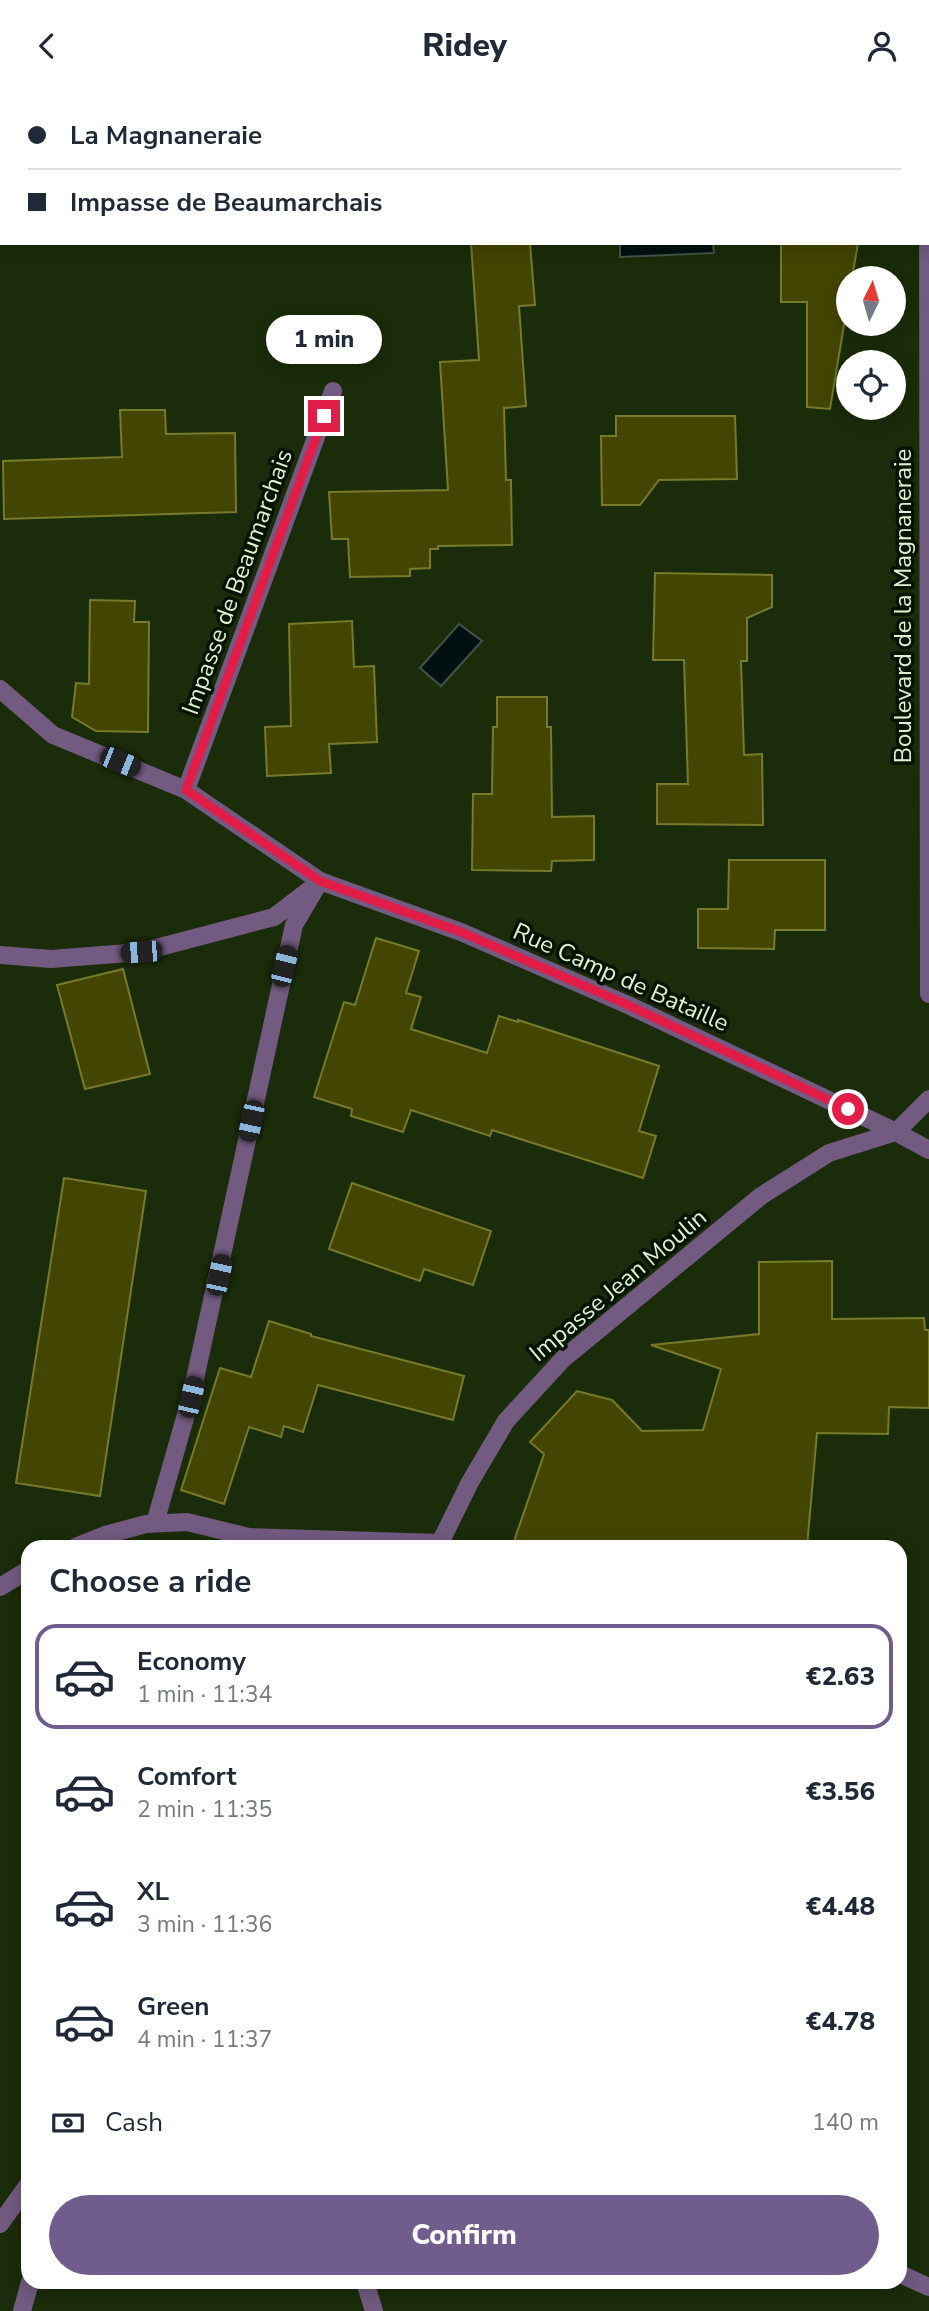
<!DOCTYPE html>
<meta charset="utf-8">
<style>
:root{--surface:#fff;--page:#f2f2f3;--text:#1f2937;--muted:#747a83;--line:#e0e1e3;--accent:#715c8e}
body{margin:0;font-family:"Nunito Sans",sans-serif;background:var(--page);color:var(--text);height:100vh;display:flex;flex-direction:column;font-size:26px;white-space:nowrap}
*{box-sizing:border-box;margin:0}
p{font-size:23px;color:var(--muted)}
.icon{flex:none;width:38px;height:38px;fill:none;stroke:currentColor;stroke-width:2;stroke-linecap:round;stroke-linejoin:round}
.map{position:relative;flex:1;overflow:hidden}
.panel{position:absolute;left:21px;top:1449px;width:886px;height:749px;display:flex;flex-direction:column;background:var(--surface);border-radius:21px;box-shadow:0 4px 18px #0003}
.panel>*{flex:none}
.hud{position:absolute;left:0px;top:0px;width:929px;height:154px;box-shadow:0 4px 18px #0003;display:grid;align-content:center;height:154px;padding:0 28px;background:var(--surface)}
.needle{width:46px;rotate:5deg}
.controls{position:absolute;left:836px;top:175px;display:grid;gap:14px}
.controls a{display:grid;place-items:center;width:70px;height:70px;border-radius:50%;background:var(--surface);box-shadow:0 4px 18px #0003;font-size:35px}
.end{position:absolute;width:32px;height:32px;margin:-16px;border:9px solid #e11d48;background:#fff;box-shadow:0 0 0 4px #fff}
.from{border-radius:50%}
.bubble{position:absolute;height:49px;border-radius:24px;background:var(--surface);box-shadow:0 4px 18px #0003;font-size:23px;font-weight:800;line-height:49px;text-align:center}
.car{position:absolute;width:21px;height:42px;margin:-21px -10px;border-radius:9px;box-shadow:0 0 5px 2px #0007;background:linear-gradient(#222 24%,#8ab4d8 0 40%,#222 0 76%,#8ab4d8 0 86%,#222 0)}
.hud b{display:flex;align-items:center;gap:24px;height:66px;font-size:26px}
.hud b+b{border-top:2px solid var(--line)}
.hud i{width:18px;height:18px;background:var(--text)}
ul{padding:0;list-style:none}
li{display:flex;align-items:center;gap:21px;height:105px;margin:0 14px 10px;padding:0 14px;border:4px solid transparent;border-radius:21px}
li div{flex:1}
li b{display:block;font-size:26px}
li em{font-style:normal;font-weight:800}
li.on{border-color:var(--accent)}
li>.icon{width:63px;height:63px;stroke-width:1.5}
h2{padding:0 28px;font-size:32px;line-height:84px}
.pay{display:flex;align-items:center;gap:18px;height:77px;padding:0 28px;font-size:26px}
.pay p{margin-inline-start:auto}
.button{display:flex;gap:14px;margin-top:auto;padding:14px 28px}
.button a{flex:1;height:80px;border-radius:42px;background:var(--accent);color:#fff;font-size:28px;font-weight:800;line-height:80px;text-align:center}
header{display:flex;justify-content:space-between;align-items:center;height:91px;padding:0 28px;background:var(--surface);font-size:32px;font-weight:800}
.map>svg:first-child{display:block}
.water{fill:#001010;stroke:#425449;stroke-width:2}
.building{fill:#434602;stroke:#767a29;stroke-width:2}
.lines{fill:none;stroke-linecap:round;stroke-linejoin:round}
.minor{stroke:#725a80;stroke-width:18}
.route{stroke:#e11d48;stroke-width:9}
.labels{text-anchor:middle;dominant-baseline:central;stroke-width:7;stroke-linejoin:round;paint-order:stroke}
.street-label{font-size:24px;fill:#ddf2ce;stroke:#061300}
</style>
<header><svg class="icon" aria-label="back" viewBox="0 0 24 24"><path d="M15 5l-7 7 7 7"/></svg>Ridey<svg class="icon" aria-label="person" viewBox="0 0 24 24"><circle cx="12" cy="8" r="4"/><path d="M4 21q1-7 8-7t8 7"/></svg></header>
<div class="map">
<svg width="929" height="2220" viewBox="0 0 929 2220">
<rect width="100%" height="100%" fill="#1a2c09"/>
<!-- water -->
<path class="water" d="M620 152H713L714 162 620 166Z
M459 533 482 550 441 595 420 577Z"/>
<!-- building -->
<path class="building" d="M471 152H530L535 214 519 215 526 315 504 317 506 389H511L512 454 438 455V458H430V477L410 478V485L350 486 348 448H332L329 401 448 399 440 271 479 269Z
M781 152H858L852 187H849V204L830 318 807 316V211H781Z
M120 319H165L166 343 235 342 236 421 4 428 3 370 122 366Z
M616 325H735L737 388 659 389 640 414H602L601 345H616Z
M655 482 772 484V516L747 527V570H741L744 664 762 663 763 734 657 733V693H688L684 569H653Z
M90 509 135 510 134 531H149L148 641 96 640 72 626 76 592 89 593Z
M352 530 354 576 374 575 377 651 329 653 331 682 267 685 265 636 291 635 289 533Z
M497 606H547V636H551L552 726 594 725V769L552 770 551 780 472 779 473 703H492L493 636H497Z
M729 769H825V839H775L774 858 698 857V818H728Z
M376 847 419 860 406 902 421 906 411 938 487 962 499 925 518 931V929L659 975 639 1040 656 1045 643 1087 492 1039 490 1045 411 1019 403 1041 351 1025 352 1018 314 1006 344 911 355 914Z
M123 878 150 983 85 998 57 894Z
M64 1087 146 1100 100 1405 16 1392Z
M352 1092 491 1140 473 1194 424 1178 420 1190 329 1158Z
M832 1170V1228L924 1227 925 1239H929V1317L889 1316 888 1343 817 1342 807 1456H512L544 1363 530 1351 577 1300 612 1309 642 1340 703 1339 721 1278 651 1254 759 1243V1171Z
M269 1230 311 1243V1245L464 1285 453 1329 318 1294 303 1341 284 1335 281 1346 249 1336 224 1413 181 1399 220 1277 251 1286Z"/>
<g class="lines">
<!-- minor -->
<path class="minor" d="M927 0V2
M928 85 929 903
M0 598 53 644 186 699 320 790 461 841 628 914 896 1041 929 1059
M186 699 333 300
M0 864 51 868 141 861 274 826 312 797
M155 1432 191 1306 294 834 320 790
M75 1456 105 1444 146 1433 187 1431 249 1446 440 1452
M438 1456 470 1391 506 1330 563 1268 761 1105 829 1062 896 1041 929 1008
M0 1496 28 1479
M0 2133 28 2094
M900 2183 929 2196
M365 2191 374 2220
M22 2220 30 2191"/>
</g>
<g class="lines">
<!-- route -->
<path class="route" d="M324 325 186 699 320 790 461 841 628 914 848 1018"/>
</g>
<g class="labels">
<!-- street labels -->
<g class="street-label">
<text transform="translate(237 491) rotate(-70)">Impasse de Beaumarchais</text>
<text transform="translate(903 515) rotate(-90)">Boulevard de la Magnaneraie</text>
<text transform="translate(621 886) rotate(24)">Rue Camp de Bataille</text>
<text transform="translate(618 1194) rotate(-40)">Impasse Jean Moulin</text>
</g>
</g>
</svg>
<div class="controls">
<a><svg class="needle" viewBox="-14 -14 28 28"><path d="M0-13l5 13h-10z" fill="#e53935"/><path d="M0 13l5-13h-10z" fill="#747a83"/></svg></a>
<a><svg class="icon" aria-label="locate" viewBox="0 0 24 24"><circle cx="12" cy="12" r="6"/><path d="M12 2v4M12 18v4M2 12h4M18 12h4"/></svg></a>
</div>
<i class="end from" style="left:848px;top:1018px"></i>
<i class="end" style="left:324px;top:325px"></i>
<div class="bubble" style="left:266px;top:224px;width:116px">1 min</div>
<i class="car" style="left:120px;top:671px;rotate:112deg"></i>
<i class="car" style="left:141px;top:861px;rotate:266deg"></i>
<i class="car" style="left:284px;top:875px;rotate:14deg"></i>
<i class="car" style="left:251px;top:1030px;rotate:192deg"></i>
<i class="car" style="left:219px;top:1184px;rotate:12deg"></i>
<i class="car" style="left:191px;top:1306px;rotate:13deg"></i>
<div class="hud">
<b><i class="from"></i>La Magnaneraie</b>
<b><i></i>Impasse de Beaumarchais</b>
</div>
<section class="panel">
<h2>Choose a ride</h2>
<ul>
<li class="on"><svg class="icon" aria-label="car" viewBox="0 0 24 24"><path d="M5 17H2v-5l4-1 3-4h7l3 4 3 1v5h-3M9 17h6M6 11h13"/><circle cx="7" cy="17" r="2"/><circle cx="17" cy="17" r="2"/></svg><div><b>Economy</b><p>1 min · 11:34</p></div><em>€2.63</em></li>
<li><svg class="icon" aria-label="car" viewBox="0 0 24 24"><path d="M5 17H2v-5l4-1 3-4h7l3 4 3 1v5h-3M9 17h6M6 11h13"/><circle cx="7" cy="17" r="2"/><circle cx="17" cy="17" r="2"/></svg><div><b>Comfort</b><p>2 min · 11:35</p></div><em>€3.56</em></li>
<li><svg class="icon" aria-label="car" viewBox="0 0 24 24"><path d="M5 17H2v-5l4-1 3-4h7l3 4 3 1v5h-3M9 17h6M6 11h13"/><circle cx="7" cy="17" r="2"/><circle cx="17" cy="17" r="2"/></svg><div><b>XL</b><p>3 min · 11:36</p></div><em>€4.48</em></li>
<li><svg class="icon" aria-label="car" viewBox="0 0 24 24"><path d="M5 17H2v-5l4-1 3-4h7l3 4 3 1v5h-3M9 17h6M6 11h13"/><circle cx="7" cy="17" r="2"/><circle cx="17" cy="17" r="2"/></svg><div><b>Green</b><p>4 min · 11:37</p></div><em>€4.78</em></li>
</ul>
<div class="pay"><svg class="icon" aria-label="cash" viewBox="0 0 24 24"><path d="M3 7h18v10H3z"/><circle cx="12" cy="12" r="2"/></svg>Cash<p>140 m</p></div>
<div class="button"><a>Confirm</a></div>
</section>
</div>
